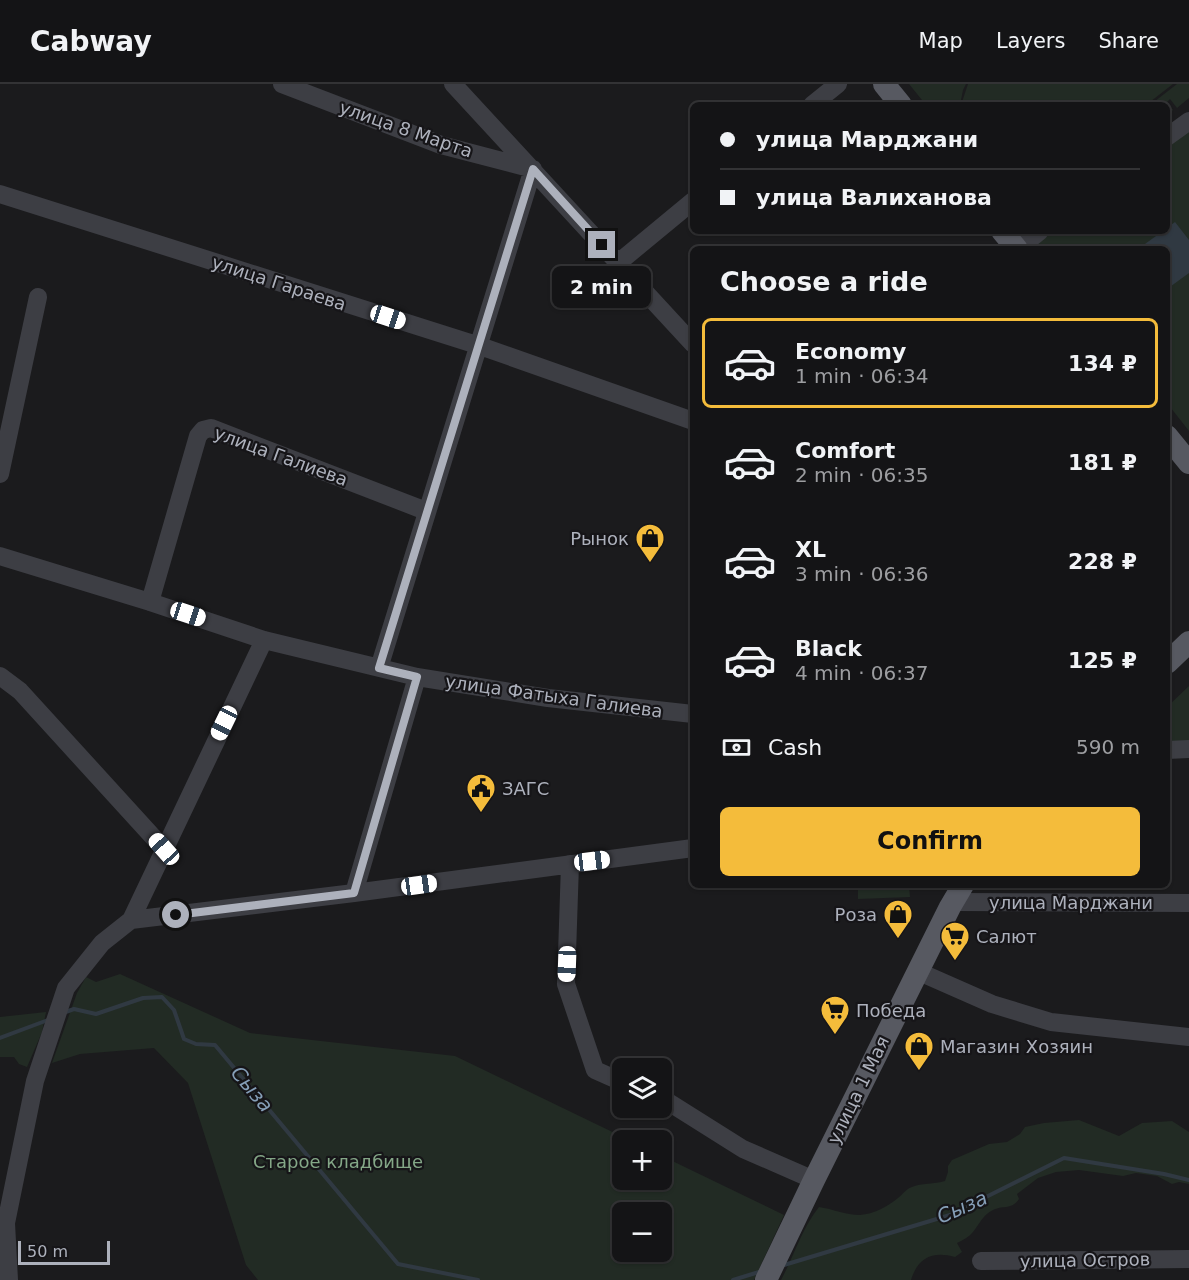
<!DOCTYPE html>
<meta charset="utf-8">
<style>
:root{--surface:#141416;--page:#1d1d1f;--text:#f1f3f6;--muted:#9d9ea1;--line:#333335;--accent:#f4bc3b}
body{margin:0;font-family:"DejaVu Sans",sans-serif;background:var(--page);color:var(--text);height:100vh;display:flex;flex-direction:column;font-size:22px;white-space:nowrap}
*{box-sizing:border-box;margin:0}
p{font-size:20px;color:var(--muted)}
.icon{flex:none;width:33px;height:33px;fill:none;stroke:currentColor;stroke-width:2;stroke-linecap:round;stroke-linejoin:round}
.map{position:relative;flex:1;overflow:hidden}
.panel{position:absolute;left:690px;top:162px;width:480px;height:642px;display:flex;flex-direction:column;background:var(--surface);border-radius:9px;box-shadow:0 2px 4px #0004,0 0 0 2px var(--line)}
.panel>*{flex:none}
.guide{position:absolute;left:690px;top:18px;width:480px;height:132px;border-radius:9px;box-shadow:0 2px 4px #0004,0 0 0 2px var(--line);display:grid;align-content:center;height:132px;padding:0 30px;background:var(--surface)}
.tools{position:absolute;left:612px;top:974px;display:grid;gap:12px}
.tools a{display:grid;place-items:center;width:60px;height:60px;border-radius:9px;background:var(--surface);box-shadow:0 2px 4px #0004,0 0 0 2px var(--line);font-size:30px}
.scale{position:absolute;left:18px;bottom:15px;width:92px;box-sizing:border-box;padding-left:6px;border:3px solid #adb1bc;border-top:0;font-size:16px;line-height:21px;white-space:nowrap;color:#adb1bc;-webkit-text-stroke:4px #161518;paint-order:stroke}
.end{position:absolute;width:27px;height:27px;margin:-14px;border:8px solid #adb1bc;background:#111;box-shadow:0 0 0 3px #111}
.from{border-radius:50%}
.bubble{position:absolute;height:42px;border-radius:9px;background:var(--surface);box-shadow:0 2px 4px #0004,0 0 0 2px var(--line);font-size:20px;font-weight:600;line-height:42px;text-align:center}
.car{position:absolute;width:18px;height:36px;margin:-18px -9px;border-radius:8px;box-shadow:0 0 4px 2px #0007;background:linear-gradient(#fff 24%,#345 0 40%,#fff 0 76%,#345 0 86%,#fff 0)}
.guide b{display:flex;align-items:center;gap:21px;height:57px;font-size:22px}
.guide b+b{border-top:2px solid var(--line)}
.guide i{width:15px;height:15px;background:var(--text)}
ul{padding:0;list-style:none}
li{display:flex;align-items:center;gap:18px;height:90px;margin:0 12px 9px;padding:0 18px;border:3px solid transparent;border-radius:9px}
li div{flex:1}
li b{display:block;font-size:22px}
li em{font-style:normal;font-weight:600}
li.selected{border-color:var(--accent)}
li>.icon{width:54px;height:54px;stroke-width:1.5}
h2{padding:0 30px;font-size:27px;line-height:72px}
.pay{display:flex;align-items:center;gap:15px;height:66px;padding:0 30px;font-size:22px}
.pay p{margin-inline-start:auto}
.cta{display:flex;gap:12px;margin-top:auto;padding:12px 30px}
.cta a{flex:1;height:69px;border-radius:9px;background:var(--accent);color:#111;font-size:24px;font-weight:600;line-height:69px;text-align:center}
header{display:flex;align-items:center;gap:36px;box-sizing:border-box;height:84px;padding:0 30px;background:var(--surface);border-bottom:2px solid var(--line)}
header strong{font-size:28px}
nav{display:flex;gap:33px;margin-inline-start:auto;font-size:21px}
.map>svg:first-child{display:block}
.green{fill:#222b24;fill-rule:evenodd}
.water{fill:#303942}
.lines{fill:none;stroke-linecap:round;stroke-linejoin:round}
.stream{stroke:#303942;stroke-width:4}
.minor{stroke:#3d3e44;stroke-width:18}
.major{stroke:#575961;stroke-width:22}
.route{stroke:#adb1bc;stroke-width:8}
.labels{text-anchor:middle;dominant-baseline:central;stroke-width:4.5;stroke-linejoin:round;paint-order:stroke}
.street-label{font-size:18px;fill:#adb1bc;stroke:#161518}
.poi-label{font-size:18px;fill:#adb1bc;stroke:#161518;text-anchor:start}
.park-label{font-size:18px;fill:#84a787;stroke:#161518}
.water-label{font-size:20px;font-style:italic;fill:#859eb7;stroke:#161518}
</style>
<header>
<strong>Cabway</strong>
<nav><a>Map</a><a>Layers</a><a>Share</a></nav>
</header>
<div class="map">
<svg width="1189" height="1196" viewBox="0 0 1189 1196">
<rect width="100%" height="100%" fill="#1b1b1d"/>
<!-- green -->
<path class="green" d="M909 0H966L963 6 960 21H926Z
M968 0H1173L1146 21H961Z
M1177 0H1189V14L1177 24 1170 15 1167 18 1173 26 1167 31V21H1150Z
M1189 42V347L1167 319V165H1043L1035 155 1046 147H1167V58Z
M1189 602V657L1167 658V623Z
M858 801H909L910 813 858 815Z
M120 890 250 949 455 972 629 1056H622V1095H662V1072L784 1131 754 1196H258L246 1181 188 999 154 964 80 970 52 979 77 909 86 893 96 898ZM622 1128H662V1167H622Z
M46 928 42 948 27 983 19 980 14 973H0V933Z
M1079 1036 1119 1052 1142 1039 1172 1037 1189 1048V1100L1179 1098 1172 1100 1157 1092 1136 1089 1123 1092 1079 1086 1056 1088 1038 1094 1017 1110 1019 1115C1012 1126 1002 1121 993 1126 983 1131 980 1139 973 1148 969 1153 963 1156 957 1159L962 1168 955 1173C933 1167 918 1173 911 1196H781C794 1172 802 1144 819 1123 833 1125 845 1131 860 1131 874 1130 887 1123 898 1114 902 1111 907 1104 912 1103 921 1099 935 1100 945 1097L948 1088V1082L952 1076 989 1060 1007 1058 1020 1050 1025 1043 1044 1039Z"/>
<!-- water -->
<path class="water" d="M1175 138 1189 156V189L1167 205V165H1138L1163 147H1167V144Z"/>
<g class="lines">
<!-- stream -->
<path class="stream" d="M63 929 74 925 96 930 143 914 162 913 174 926 184 955 196 960 215 961 398 1180 478 1196
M0 954 48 936
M784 1181 950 1131 1064 1074 1164 1090 1189 1096
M733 1196 759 1188"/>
<!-- minor -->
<path class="minor" d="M282 0 441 61 533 85 379 584
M453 0 693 260
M812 21 838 0
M1167 53 1189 37
M0 110 480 262 693 337
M1018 165 1040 147
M618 179 693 117
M0 390 38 213
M0 472 150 518 264 556 417 593 548 614 693 630
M150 518 198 352 203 346 211 344 426 427
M0 592 20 607 164 765
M1167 666 1189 665
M570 780 566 900 595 986 622 998
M354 809 417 593
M952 818 1189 819
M131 836 354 809 693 764
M917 887 992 920 1051 938 1189 953
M662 1014 743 1065 814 1096
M981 1177 1189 1175
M9 1196 6 1139 35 997 66 904 102 859 131 836 264 556"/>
<!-- major -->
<path class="major" d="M884 0 901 21
M1002 147 1017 165
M1167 352 1189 379
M1167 579 1189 558
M766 1196 814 1096 950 823 963 801"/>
</g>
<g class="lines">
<!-- route -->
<path class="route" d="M176 831 354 809 417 593 379 584 533 85 602 161"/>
</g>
<!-- icons -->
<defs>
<g id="shop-pin" transform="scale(1.5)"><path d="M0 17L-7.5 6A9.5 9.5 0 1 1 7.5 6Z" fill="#f4bc3b" stroke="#161518"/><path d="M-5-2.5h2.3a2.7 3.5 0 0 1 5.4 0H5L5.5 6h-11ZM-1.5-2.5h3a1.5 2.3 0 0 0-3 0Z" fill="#111"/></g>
<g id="civic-pin" transform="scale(1.5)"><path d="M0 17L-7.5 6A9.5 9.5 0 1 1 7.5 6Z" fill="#f4bc3b" stroke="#161518"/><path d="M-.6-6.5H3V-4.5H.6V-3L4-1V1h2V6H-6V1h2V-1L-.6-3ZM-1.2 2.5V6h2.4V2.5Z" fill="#111"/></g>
<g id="supermarket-pin" transform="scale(1.5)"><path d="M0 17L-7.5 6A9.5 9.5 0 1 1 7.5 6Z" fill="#f4bc3b" stroke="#161518"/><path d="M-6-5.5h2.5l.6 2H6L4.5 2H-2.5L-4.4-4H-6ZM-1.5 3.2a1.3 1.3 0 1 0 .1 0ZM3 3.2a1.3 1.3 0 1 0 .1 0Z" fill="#111"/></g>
</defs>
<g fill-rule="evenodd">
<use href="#shop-pin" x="650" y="454"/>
<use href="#civic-pin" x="481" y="704"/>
<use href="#shop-pin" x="898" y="830"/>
<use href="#supermarket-pin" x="955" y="852"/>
<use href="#supermarket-pin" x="835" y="926"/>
<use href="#shop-pin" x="919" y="962"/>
</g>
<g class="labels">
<!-- street labels -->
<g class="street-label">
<text transform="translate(406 45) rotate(19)">улица 8 Марта</text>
<text transform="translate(279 199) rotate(18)">улица Гараева</text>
<text transform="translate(281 372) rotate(20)">улица Галиева</text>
<text transform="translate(554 612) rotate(8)">улица Фатыха Галиева</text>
<text x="1071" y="818">улица Марджани</text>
<text transform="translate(858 1006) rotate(-64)">улица 1 Мая</text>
<text transform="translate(1085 1176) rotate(-1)">улица Остров</text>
</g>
<!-- poi labels -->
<g class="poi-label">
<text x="629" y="454" text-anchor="end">Рынок</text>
<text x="502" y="704">ЗАГС</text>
<text x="877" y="830" text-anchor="end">Роза</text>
<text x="976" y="852">Салют</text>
<text x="856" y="926">Победа</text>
<text x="940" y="962">Магазин Хозяин</text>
</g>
<!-- park labels -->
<g class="park-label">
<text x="338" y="1077">Старое кладбище</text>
</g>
<!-- water labels -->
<g class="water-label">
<text transform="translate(252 1005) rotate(50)">Сыза</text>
<text transform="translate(962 1123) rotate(-24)">Сыза</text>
</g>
</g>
</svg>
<div class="tools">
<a><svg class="icon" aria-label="layers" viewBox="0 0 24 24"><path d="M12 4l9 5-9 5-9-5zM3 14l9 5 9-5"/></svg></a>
<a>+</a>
<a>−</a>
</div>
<div class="scale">50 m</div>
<i class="end from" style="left:176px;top:831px"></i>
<i class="end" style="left:602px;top:161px"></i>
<div class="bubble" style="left:552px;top:182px;width:99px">2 min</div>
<i class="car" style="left:388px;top:233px;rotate:108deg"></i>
<i class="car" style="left:188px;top:530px;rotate:108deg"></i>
<i class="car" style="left:224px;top:639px;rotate:206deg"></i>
<i class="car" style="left:164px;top:765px;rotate:318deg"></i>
<i class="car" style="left:592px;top:777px;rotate:83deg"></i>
<i class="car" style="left:419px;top:801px;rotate:82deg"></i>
<i class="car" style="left:567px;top:880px;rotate:182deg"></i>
<div class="guide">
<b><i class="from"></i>улица Марджани</b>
<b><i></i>улица Валиханова</b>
</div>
<section class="panel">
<h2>Choose a ride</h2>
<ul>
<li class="selected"><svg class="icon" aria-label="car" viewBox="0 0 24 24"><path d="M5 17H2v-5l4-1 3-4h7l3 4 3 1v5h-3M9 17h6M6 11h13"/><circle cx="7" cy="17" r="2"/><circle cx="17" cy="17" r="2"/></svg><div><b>Economy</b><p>1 min · 06:34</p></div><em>134 ₽</em></li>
<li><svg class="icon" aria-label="car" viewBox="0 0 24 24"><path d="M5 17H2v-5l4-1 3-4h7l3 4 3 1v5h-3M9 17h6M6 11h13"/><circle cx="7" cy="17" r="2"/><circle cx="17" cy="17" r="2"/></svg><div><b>Comfort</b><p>2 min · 06:35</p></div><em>181 ₽</em></li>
<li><svg class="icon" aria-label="car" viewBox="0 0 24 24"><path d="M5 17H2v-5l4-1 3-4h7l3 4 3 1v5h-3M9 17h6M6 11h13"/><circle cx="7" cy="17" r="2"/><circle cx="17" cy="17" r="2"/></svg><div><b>XL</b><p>3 min · 06:36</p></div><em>228 ₽</em></li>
<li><svg class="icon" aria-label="car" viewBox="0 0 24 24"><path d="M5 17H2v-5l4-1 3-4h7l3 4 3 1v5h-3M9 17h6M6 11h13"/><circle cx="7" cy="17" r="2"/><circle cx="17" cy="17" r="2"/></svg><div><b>Black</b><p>4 min · 06:37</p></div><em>125 ₽</em></li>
</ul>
<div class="pay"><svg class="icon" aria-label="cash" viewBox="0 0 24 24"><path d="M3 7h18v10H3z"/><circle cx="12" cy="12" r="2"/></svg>Cash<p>590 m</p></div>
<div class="cta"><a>Confirm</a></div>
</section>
</div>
